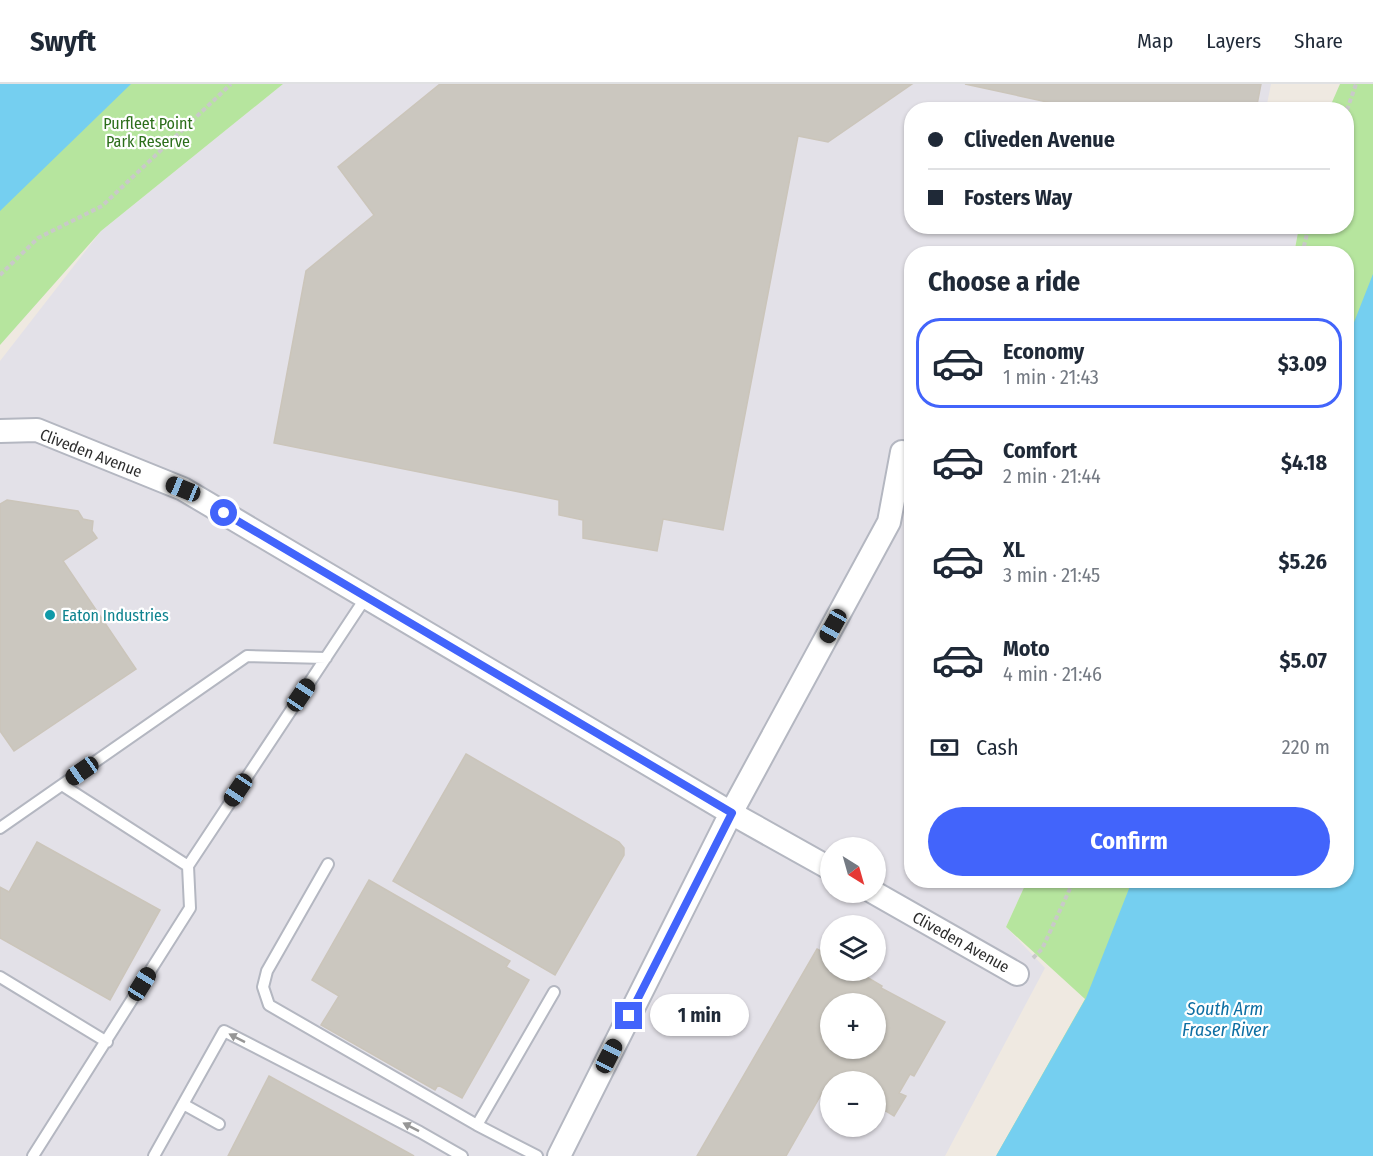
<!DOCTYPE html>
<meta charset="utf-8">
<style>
:root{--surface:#fff;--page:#f6f6f7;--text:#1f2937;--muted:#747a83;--line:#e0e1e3;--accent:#4264fb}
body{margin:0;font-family:"Fira Sans Condensed",sans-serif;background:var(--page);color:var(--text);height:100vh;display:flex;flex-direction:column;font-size:22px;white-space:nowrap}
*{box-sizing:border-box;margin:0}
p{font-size:20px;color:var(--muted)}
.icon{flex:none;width:33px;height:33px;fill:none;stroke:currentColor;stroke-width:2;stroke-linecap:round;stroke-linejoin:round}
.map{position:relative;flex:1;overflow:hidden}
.sheet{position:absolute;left:904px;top:162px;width:450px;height:642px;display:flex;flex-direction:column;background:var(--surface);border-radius:24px;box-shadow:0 2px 4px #0004}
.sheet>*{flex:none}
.top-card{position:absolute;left:904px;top:18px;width:450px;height:132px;border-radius:24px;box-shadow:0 2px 4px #0004;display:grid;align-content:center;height:132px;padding:0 24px;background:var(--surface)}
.needle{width:39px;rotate:143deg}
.controls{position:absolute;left:820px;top:753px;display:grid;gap:12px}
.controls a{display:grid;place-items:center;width:66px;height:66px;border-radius:50%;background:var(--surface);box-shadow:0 2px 4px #0004;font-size:30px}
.end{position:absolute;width:27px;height:27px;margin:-14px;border:8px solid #4264fb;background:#fff;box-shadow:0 0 0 3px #fff}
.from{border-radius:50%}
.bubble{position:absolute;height:42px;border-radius:21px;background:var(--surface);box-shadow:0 2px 4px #0004;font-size:20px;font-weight:700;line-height:42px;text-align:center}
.car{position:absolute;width:18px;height:36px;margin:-18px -9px;border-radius:8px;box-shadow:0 0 4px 2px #0007;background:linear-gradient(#222 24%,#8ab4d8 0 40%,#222 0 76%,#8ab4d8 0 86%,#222 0)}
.top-card b{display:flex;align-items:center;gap:21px;height:57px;font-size:22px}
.top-card b+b{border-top:2px solid var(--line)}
.top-card i{width:15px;height:15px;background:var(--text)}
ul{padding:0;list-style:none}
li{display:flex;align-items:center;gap:18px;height:90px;margin:0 12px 9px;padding:0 12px;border:3px solid transparent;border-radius:24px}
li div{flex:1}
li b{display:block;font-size:22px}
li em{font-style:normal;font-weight:700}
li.on{border-color:var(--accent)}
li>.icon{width:54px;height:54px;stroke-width:1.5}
h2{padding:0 24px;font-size:27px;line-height:72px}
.pay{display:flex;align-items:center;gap:15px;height:66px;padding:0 24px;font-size:22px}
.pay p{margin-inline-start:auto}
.cta{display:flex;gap:12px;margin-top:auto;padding:12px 24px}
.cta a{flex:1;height:69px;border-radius:36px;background:var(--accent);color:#fff;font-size:24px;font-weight:700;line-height:69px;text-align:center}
header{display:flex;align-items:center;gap:36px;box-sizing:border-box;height:84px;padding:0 30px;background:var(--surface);border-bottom:2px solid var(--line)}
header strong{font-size:28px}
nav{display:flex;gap:33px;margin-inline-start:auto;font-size:21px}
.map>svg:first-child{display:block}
.industrial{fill:#e3e1e8;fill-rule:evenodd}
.green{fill:#b6e59e}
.water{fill:#75cff0}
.building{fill:#cbc7bf;stroke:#cbc5ba;stroke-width:1.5;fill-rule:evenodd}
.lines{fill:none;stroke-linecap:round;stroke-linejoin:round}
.service-casing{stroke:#b4b7c1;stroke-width:14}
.minor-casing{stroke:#b4b7c1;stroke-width:26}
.path{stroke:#c9c9c9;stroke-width:4;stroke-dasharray:4.5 3;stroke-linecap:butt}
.service{stroke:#fff;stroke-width:10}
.minor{stroke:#fff;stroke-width:22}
.oneway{fill:#969696}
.route{stroke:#4264fb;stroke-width:8}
.culture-dot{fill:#0f9aa8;stroke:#fff;stroke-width:2}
.labels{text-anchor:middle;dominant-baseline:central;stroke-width:4.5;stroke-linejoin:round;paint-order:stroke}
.park-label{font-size:16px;fill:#2c6e1b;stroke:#fff}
.street-label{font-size:16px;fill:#2e2e2e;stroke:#fff}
.culture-label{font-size:16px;fill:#0d838f;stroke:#fff;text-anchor:start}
.water-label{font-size:18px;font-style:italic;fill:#0d6fa3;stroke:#fff}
</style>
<header>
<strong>Swyft</strong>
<nav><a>Map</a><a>Layers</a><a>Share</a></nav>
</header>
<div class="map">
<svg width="1373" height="1072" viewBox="0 0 1373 1072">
<rect width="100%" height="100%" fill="#efe9e1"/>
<!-- industrial -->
<path class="industrial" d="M283 0H1271L1266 25 912 26V142L1299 143 1294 169 912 170V796L1027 797 1006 843 1045 884 945 1072H0V277L101 147ZM831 764H876V808H831ZM831 842H876V886H831ZM831 920H876V964H831ZM831 998H876V1042H831Z"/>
<!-- green -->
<path class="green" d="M0 0H283L101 147 0 261Z
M1340 0H1373V591L1347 639V170H1294L1299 143 1347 142V26L1329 25Z
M1027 797H1261L996 1072 1085 915 1006 843Z"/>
<!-- water -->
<path class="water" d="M0 0H131L0 127Z
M1373 190V1072H996L1086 914 1132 797 1347 796V256Z"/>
<!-- building -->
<path class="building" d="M440 0H912L828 58 798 52 723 446 663 435 657 467 583 454V436L559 431V416L274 359 306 187 374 131 338 83Z
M965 0H1261L1256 26H1084Z
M7 416 78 427 83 435 93 437 92 447 97 454 63 477 136 585 14 667 0 647V420Z
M466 670 619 758 624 764V771L555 891 393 797Z
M37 758 160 826 110 916 0 854V803L9 808Z
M369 796 510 877 506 883 529 896 462 1014 438 1001 435 1006 321 941 339 912 312 896Z
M817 865 831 873V886H855L882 902 881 904 945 938 914 992 910 990 899 1009 906 1012 894 1032 876 1021V998H835L830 995 786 1072H697ZM831 920H876V964H831Z
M269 992 414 1072H228Z"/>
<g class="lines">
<!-- service casing -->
<g class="service-casing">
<path id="service" d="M62 701 188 782
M0 744 247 572 326 574
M328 780 267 887 263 903 269 921 477 1041
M0 893 107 958
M183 1020 219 1040
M33 1072 190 824 188 782 366 513
M154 1072 224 947 420 1048 462 1072
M537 1072 477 1041 554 908"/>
</g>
<!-- minor casing -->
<g class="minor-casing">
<path id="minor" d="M0 347 37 346 183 405 731 729 831 785
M873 808 1017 890
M559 1072 731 729 889 438 902 368"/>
</g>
<!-- path -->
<path class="path" d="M1347 26 1356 0
M1302 170 1309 142
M0 191 38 154 102 122 231 0
M1033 874 1042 865 1074 796"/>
<!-- service -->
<use href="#service" class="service"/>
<!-- minor -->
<use href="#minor" class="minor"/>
</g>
<!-- one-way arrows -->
<defs><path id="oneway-solid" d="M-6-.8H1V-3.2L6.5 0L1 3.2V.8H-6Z" transform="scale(1.5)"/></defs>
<g class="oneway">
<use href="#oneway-solid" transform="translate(237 954) rotate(-153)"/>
<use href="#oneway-solid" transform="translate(411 1043) rotate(-153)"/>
</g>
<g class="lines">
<!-- route -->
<path class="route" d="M224 429 732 729 629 932"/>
</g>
<!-- markers -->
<circle class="culture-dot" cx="50" cy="531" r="6"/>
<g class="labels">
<!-- park labels -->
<g class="park-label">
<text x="148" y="39">Purfleet Point<tspan x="148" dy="18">Park Reserve</tspan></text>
</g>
<!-- street labels -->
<g class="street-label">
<text transform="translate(91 369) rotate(21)">Cliveden Avenue</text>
<text transform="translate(961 858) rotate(29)">Cliveden Avenue</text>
</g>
<!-- culture labels -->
<g class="culture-label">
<text x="62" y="531">Eaton Industries</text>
</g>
<!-- water labels -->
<g class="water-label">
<text x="1225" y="925">South Arm<tspan x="1225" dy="21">Fraser River</tspan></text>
</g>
</g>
</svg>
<div class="controls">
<a><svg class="needle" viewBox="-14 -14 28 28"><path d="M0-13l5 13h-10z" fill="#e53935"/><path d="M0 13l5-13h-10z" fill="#747a83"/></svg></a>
<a><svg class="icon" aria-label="layers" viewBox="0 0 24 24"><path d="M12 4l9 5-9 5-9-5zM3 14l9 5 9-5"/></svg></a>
<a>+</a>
<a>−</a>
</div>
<i class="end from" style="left:224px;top:429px"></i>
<i class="end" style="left:629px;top:932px"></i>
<div class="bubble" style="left:650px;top:910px;width:99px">1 min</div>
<i class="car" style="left:183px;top:405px;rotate:292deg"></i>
<i class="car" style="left:833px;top:542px;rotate:209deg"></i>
<i class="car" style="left:301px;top:611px;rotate:34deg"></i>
<i class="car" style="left:82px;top:687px;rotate:235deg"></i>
<i class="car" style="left:238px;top:706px;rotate:214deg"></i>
<i class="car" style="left:142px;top:900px;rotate:32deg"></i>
<i class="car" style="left:609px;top:972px;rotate:27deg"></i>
<div class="top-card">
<b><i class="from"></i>Cliveden Avenue</b>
<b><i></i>Fosters Way</b>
</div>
<section class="sheet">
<h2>Choose a ride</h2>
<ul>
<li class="on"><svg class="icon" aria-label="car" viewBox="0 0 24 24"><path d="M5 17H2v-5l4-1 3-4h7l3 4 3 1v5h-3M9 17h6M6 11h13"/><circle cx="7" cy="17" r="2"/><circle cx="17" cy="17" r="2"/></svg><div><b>Economy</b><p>1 min · 21:43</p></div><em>$3.09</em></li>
<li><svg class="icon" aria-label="car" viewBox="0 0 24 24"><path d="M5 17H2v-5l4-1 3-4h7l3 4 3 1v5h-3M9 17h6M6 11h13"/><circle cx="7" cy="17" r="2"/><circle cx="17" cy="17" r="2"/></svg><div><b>Comfort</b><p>2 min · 21:44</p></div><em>$4.18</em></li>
<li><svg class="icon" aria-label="car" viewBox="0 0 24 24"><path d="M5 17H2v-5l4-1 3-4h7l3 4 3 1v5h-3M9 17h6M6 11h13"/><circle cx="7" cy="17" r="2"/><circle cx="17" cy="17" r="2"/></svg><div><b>XL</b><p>3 min · 21:45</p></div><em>$5.26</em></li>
<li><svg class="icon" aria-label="car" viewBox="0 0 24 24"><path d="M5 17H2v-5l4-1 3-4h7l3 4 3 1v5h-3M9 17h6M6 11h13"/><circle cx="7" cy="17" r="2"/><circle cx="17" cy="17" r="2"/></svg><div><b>Moto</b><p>4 min · 21:46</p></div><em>$5.07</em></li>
</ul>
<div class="pay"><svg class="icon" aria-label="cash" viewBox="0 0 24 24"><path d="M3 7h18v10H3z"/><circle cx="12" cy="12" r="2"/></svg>Cash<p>220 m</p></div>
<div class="cta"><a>Confirm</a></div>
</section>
</div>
